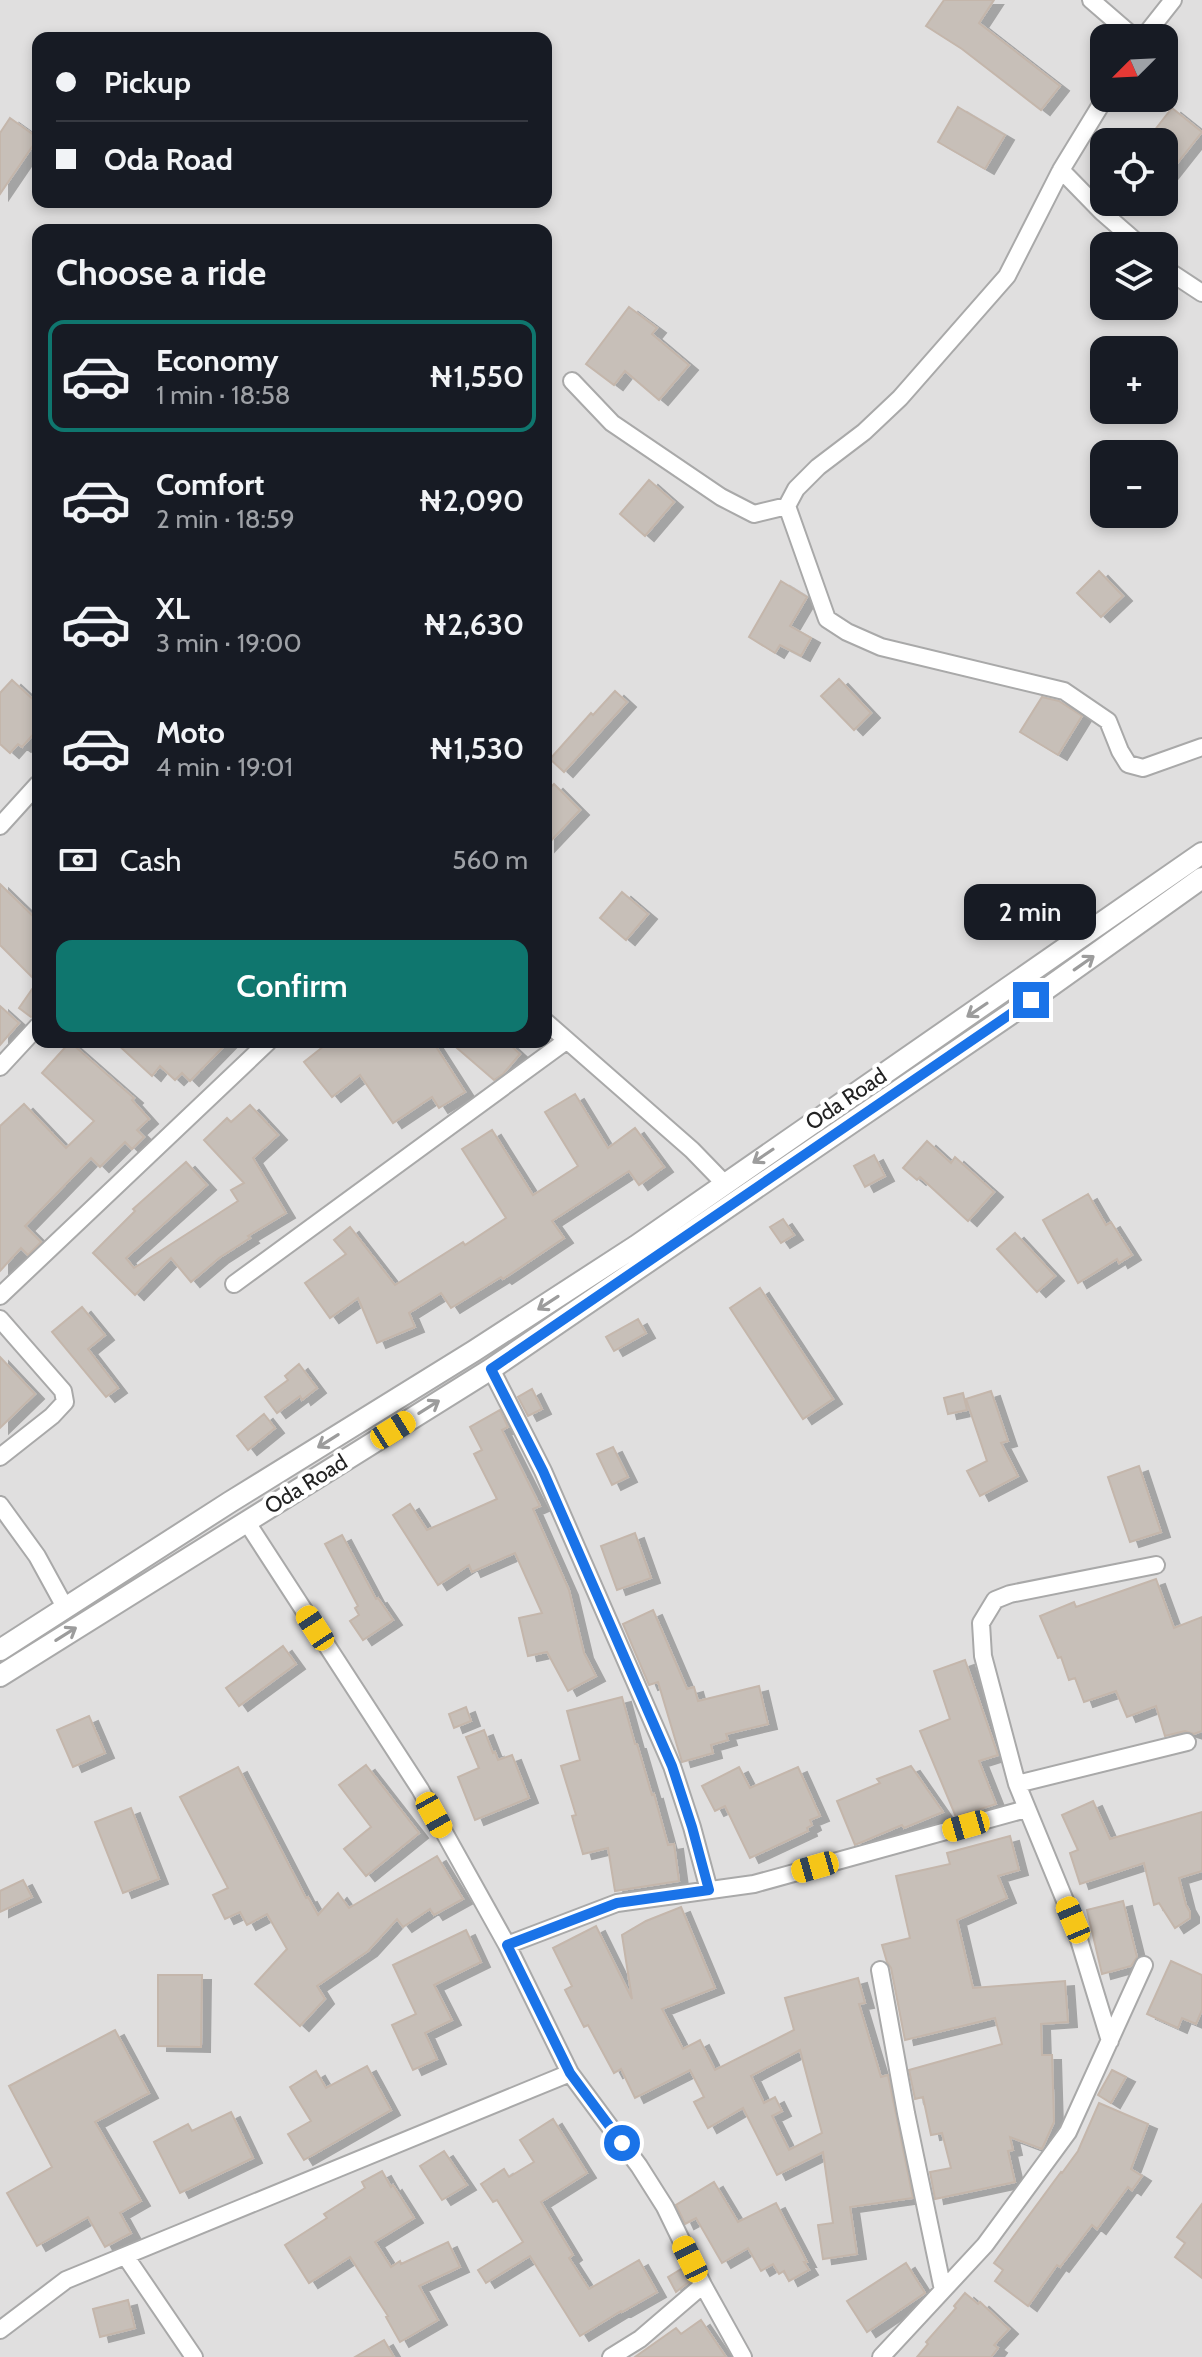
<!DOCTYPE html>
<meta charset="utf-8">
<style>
:root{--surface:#171b24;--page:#242831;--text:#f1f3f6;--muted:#9ea1a6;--line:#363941;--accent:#0f766e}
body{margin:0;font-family:Cabin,sans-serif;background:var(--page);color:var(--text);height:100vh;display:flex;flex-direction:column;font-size:30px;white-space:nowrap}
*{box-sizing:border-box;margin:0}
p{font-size:26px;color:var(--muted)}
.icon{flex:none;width:44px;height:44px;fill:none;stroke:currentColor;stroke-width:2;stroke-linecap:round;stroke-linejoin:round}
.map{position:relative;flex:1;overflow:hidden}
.side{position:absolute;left:32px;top:224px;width:520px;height:824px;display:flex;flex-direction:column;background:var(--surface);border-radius:16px;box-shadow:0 4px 12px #0003}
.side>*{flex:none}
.guide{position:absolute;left:32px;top:32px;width:520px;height:176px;border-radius:16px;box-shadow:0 4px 12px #0003;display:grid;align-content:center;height:176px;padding:0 24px;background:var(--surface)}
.needle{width:52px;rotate:246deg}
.fabs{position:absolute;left:1090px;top:24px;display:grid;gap:16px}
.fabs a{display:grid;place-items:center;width:88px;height:88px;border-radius:16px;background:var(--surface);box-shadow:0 4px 12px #0003;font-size:40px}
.end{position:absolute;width:36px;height:36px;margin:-18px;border:10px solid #1a73e8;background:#fff;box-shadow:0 0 0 4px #fff}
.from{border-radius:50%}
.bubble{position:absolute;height:56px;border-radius:16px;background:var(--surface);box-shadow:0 4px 12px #0003;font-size:26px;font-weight:600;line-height:56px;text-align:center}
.car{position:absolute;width:24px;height:48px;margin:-24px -12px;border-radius:10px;box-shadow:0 0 6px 2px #0007;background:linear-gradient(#f5c518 24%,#345 0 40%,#f5c518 0 76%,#345 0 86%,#f5c518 0)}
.guide b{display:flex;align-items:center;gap:28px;height:76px;font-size:30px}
.guide b+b{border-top:2px solid var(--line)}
.guide i{width:20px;height:20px;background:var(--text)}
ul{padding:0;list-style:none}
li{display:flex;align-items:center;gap:24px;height:112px;margin:0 16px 12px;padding:0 8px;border:4px solid transparent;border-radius:16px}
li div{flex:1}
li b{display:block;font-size:30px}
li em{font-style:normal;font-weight:600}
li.selected{border-color:var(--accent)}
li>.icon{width:72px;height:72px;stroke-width:1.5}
h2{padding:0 24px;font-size:36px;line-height:96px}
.pay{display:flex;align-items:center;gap:20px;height:88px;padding:0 24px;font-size:30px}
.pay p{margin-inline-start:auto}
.cta{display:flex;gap:16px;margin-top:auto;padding:16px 24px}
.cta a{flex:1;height:92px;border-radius:16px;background:var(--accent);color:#fff;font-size:32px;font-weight:600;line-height:92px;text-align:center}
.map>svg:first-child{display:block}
.residential{fill:#e0dfdf;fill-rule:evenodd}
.building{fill:#c7bfb8;stroke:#c4b6ab;stroke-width:2;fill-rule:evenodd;filter:url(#shadow)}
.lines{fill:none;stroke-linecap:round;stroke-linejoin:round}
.minor-casing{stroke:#a9a9a9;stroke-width:20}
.tertiary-casing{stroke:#a9a9a9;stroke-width:24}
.minor{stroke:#fff;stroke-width:16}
.tertiary{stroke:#fff;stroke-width:20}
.oneway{stroke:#9c9c9c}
.route{stroke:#1a73e8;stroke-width:10}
.labels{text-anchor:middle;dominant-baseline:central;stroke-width:8;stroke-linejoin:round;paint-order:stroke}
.street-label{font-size:22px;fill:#222;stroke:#fff}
</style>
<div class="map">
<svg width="1202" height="2357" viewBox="0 0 1202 2357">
<defs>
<filter id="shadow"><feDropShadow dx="9" dy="5" stdDeviation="0" flood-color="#0004"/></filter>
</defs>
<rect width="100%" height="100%" fill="#f2efe9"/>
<!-- residential -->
<path class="residential" d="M0 0H1202V2357H0ZM38 38H546V202H38ZM1104 38H1164V98H1104ZM1104 142H1164V202H1104ZM38 230H546V1042H38ZM1104 246H1164V306H1104ZM1104 350H1164V410H1104ZM1104 454H1164V514H1104Z"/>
<!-- building -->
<path class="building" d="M944 0H994L979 23 1060 86 1041 110 962 49 926 26Z
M958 107 1005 135 985 169 938 142Z
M1172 108 1202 132 1164 180V139L1154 131Z
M10 118 38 138 0 194V133Z
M629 307 657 328 652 334 689 365 659 400 625 371 614 385 586 364Z
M649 480 674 502 645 536 620 514Z
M1099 571 1123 596 1101 617 1077 593Z
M781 581 807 597 790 626 811 638 801 656 780 645 775 653 749 637Z
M839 679 871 713 854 730 821 696Z
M12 680 38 704V729L22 747 18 744 10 753 0 744V693Z
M615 691 627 702 564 772 550 759 591 713 593 715Z
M1042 697 1059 701 1082 716 1058 755 1020 732Z
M554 784 580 810 546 846V792Z
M0 884 38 921V1015L31 1017 19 1008 37 982 0 945Z
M622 892 648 914 626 940 600 918Z
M0 1006 19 1023 0 1045Z
M70 1042 134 1098 132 1100 149 1119 137 1130 144 1137 132 1149 125 1142 100 1167 91 1158 25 1226 41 1242 28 1255 21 1248 0 1271V1126L24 1104 66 1148 94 1121 42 1073Z
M115 1042H228L190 1081 182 1073 175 1080 160 1066 152 1076Z
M329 1042H433L465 1092 439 1108 432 1097 393 1123 360 1075 332 1097 304 1062Z
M450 1042H507L520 1054 503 1074 494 1080Z
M575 1094 608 1148 635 1128 664 1167 639 1185 629 1171 552 1221 564 1238 503 1279 501 1277 451 1308 441 1293 409 1313 415 1327 377 1343 358 1298 330 1318 305 1283 346 1254 334 1240 350 1227 395 1285 463 1242 465 1245 506 1218 462 1149 492 1130 533 1195 578 1166 545 1112Z
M250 1105 278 1135 253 1158 286 1213 248 1236 250 1238 219 1258 191 1282 171 1258 135 1295 93 1253 135 1211 133 1209 186 1162 207 1185 126 1258 134 1268 238 1201 231 1190 244 1183 204 1140 227 1118 231 1122Z
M927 1141 951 1163 955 1157 994 1192 968 1221 920 1177 917 1180 903 1168Z
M874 1155 885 1176 865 1187 854 1166Z
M1088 1194 1106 1225 1111 1222 1132 1255 1119 1263 1117 1259 1078 1283 1043 1220Z
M783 1219 794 1235 781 1243 770 1227Z
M1015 1233 1055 1276 1037 1292 997 1249Z
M760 1288 833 1399 803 1419 730 1308Z
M82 1307 105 1335 88 1349 118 1388 106 1397 52 1332Z
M638 1319 646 1333 614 1351 606 1337Z
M0 1357 35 1394 0 1428Z
M299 1364 317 1388 302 1400 300 1396 277 1413 265 1397 288 1380 285 1376Z
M532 1389 542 1409 528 1416 518 1397Z
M991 1391 1008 1441 1001 1443 1018 1476 980 1496 967 1471 987 1461 966 1399Z
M963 1393 967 1410 948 1414 944 1398Z
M500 1410 508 1427 502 1430 540 1506 533 1509 569 1590 584 1653 596 1676 568 1691 547 1652 528 1656 519 1618 542 1613 515 1553 472 1572 469 1565 438 1585 393 1515 410 1504 427 1530 497 1499 474 1454 482 1450 470 1427Z
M264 1414 275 1428 248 1450 237 1436Z
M613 1447 628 1477 612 1485 597 1454Z
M1139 1466 1161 1532 1130 1542 1108 1477Z
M635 1533 651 1578 617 1590 601 1546Z
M342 1535 376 1599 378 1598 393 1620 363 1640 350 1621 359 1615 355 1608 358 1606 325 1544Z
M1156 1579 1174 1628 1202 1617V1731L1194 1734 1185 1731 1165 1736 1156 1706 1127 1717 1116 1691 1084 1702 1075 1678 1069 1680 1061 1657 1058 1658 1040 1616 1074 1602 1076 1607Z
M653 1610 687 1689 694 1687 698 1701 759 1686 768 1724 726 1734 728 1740 711 1745 713 1753 682 1762 658 1682 649 1685 623 1624Z
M283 1646 296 1664 239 1706 226 1688Z
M965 1660 998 1755 979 1761 996 1804 956 1817 920 1731 950 1719 934 1671Z
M622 1697 635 1744H637L652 1795 654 1794 668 1845 674 1844 679 1881 615 1891 608 1848 583 1854 572 1816 576 1815 561 1766 580 1760 567 1711Z
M466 1707 471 1721 454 1728 449 1714Z
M89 1716 105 1753 73 1767 57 1730Z
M484 1730 493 1753 495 1752 498 1760 512 1755 529 1798 475 1820 458 1777 479 1768 466 1737Z
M366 1765 419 1833 366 1876 344 1849 371 1827 339 1785Z
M911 1766 943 1812 904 1828 902 1825 855 1845 837 1801 880 1783 877 1779Z
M238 1767 306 1898 308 1897 318 1915 338 1893 349 1908 437 1856 463 1899 434 1915 430 1909 403 1927 397 1919 368 1951 317 1986 325 1999 300 2026 255 1984 287 1949 267 1914 247 1925 240 1912 225 1919 213 1895 228 1888 180 1797Z
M739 1767 750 1788 798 1767 820 1816 810 1820 812 1825 807 1828 808 1831 750 1858 725 1806 715 1811 702 1786Z
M1093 1801 1110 1839 1202 1812V1871L1179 1878 1186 1905 1190 1912V1918L1175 1928 1159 1903 1154 1905 1144 1863 1080 1884 1070 1853 1078 1850 1062 1815Z
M131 1808 159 1879 123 1893 95 1822Z
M1010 1836 1019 1870 998 1876 1007 1898 957 1920 973 1988 1065 1981 1068 2022 1041 2024 1042 2055H1052L1054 2122 1042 2149 1010 2137 1013 2150 1008 2151 1015 2182 935 2199 930 2172 951 2168 942 2133 931 2135 923 2097 915 2099 909 2070 1002 2044 995 2018 905 2040 891 1968 887 1962 882 1945 910 1938 896 1876 950 1864 947 1853Z
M23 1880 32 1897 0 1912V1891Z
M1123 1901 1137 1957 1131 1966 1102 1974 1087 1910Z
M681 1907 715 1988 662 2009 683 2049 700 2040 715 2070 794 2030 785 1998 858 1978 865 2003 859 2004 881 2077 888 2075 913 2198 850 2207 857 2254 823 2259 818 2225 833 2223 823 2152 777 2175 743 2108 708 2128 694 2102 704 2097 690 2070 635 2098 621 2069 614 2073 588 2025 584 2027 565 1990 572 1986 553 1948 596 1926 632 1999 622 1935 646 1921ZM800 2050 822 2133 789 2150 772 2116 782 2111 775 2097 764 2103 751 2076Z
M466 1930 481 1962 434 1985 452 2020 425 2033 437 2059 413 2070 392 2025 416 2014 393 1965Z
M1171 1961 1202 1975V2010L1196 2024 1182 2018 1178 2028 1147 2014Z
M158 1975H202L201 2047 158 2046Z
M115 2030 149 2093 95 2122 141 2201 120 2213 131 2233 105 2247 88 2217 37 2246 7 2193 52 2167 9 2086Z
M367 2066 391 2110 304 2160 288 2134 311 2121 290 2087 316 2071 326 2088Z
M1112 2070 1126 2077 1111 2103 1098 2095Z
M1099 2103 1148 2124 1131 2169 1142 2176 1132 2190 1128 2187 1097 2229 1092 2225 1060 2267 1057 2265 1028 2306 995 2281 1003 2270 994 2263 1061 2172 1062 2173 1078 2151Z
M231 2112 253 2158 180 2193 154 2142 188 2124 192 2131Z
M553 2119 587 2173 541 2202 573 2255 569 2258 589 2289 639 2260 657 2292 622 2312 621 2311 580 2336 530 2256 486 2283 478 2270 523 2242 497 2200 493 2202 481 2184 504 2169 509 2177 534 2162 520 2140Z
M444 2151 467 2185 442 2200 420 2166Z
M382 2171 391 2187 393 2185 414 2218 375 2242 391 2267 400 2261 401 2264 448 2242 460 2267 419 2286 438 2320 400 2342 386 2317 388 2316 350 2257 309 2283 285 2245 327 2218 324 2214 365 2188 362 2182Z
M714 2182 738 2222 776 2203 807 2262H804L809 2270 789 2281 784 2271 779 2274 773 2264 761 2271 748 2248 722 2263 696 2218 685 2224 676 2205Z
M1202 2204V2278L1175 2257 1185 2243 1177 2237Z
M906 2263 925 2293 867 2332 847 2301Z
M683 2268 689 2282 676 2292 668 2277Z
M965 2293 978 2304 980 2302 1009 2329 994 2345 998 2348 991 2357H917L928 2344 926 2342 956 2308 954 2306Z
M128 2300 135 2328 100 2337 93 2309Z
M701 2320 726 2357H635L676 2328 681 2334Z
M384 2340 394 2357H355Z"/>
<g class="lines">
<!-- minor casing -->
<g class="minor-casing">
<path id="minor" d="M1091 0 1135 38
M1143 38 1173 0
M1061 170 1102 212 1141 246
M1164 268 1202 293
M572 381 612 423 721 497 754 514 787 506 796 489 818 467 864 432 900 398 1007 276 1061 170 1105 98
M787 506 827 619 847 632 881 647 1064 691 1108 721 1120 751 1128 764 1143 768 1202 747
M0 826 38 784
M546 1022 692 1150 724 1183
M0 1067 38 1026
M234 1284 566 1041
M0 1296 268 1042
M0 1319 63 1391 65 1402 52 1416 0 1457
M491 1369 543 1471 672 1766 692 1827 709 1890
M0 1505 37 1556 66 1609
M246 1521 420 1789 507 1945 570 2073 639 2166 665 2207 703 2285 743 2357
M1017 1784 1187 1742
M507 1945 617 1903 754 1884 1026 1809
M880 1970 906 2113 943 2290
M1110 2041 1073 1920 1017 1784 983 1656 981 1623 995 1600 1010 1594 1156 1565
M126 2257 194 2357
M0 2330 66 2280 570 2073
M611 2357 640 2339 703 2285
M881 2357 985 2245 1068 2132 1144 1965"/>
</g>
<!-- tertiary casing -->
<g class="tertiary-casing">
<path id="tertiary" d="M0 1650 230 1502 474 1351 636 1246 1202 853
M0 1676 491 1369 1031 1000 1202 878"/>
</g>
<!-- minor -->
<use href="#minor" class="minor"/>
<!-- tertiary -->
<use href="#tertiary" class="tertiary"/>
</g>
<!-- one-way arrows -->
<defs><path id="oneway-shaft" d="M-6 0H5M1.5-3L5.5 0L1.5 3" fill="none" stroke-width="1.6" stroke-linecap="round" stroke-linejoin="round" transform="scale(2)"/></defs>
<g class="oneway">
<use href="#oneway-shaft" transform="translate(1084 963) rotate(-35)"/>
<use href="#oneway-shaft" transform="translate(977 1010) rotate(146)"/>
<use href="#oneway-shaft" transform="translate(763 1156) rotate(146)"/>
<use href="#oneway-shaft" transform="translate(548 1303) rotate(147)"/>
<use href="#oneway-shaft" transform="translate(429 1407) rotate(-32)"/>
<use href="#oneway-shaft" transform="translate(328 1441) rotate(148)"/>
<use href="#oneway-shaft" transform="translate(66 1634) rotate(-32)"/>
</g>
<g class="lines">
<!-- route -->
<path class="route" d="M622 2143 570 2073 507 1945 617 1903 709 1890 692 1827 672 1766 543 1471 491 1369 1031 1000"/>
</g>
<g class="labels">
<!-- street labels -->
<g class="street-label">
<text transform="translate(846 1099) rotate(-34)">Oda Road</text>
<text transform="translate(306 1484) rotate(-32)">Oda Road</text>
</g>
</g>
</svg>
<div class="fabs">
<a><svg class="needle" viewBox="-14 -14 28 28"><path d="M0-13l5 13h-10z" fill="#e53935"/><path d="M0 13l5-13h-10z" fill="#9ea1a6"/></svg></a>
<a><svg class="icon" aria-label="locate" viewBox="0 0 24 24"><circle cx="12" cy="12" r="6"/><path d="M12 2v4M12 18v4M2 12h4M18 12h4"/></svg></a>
<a><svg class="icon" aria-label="layers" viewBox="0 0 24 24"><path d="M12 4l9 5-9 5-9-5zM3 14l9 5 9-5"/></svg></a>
<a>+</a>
<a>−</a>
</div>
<i class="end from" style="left:622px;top:2143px"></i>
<i class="end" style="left:1031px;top:1000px"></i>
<div class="bubble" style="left:964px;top:884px;width:132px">2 min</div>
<i class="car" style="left:393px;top:1430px;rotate:58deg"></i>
<i class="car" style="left:315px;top:1628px;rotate:327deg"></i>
<i class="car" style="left:434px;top:1815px;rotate:151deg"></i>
<i class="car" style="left:966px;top:1826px;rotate:254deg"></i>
<i class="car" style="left:815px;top:1867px;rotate:254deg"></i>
<i class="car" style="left:1073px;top:1920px;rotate:337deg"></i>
<i class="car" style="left:690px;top:2259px;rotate:334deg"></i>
<div class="guide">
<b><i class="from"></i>Pickup</b>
<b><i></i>Oda Road</b>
</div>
<section class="side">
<h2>Choose a ride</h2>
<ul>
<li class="selected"><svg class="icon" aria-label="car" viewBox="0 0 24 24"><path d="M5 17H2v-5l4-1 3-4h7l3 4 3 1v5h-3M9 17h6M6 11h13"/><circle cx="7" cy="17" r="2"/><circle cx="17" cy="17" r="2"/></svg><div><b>Economy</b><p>1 min · 18:58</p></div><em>₦1,550</em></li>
<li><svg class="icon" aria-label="car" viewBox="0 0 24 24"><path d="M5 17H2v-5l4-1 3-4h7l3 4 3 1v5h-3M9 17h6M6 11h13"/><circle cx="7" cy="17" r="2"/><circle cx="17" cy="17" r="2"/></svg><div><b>Comfort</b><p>2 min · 18:59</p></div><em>₦2,090</em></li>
<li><svg class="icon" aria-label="car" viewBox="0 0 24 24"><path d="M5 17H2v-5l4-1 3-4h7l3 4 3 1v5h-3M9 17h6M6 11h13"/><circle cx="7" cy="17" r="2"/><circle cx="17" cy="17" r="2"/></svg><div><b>XL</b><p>3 min · 19:00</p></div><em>₦2,630</em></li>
<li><svg class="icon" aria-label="car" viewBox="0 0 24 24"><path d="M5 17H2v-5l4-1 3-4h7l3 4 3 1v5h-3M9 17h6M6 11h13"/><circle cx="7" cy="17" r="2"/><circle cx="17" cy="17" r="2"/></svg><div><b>Moto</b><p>4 min · 19:01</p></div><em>₦1,530</em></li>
</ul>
<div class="pay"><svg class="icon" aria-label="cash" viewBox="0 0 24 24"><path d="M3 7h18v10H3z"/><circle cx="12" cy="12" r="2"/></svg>Cash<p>560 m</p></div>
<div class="cta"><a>Confirm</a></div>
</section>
</div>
